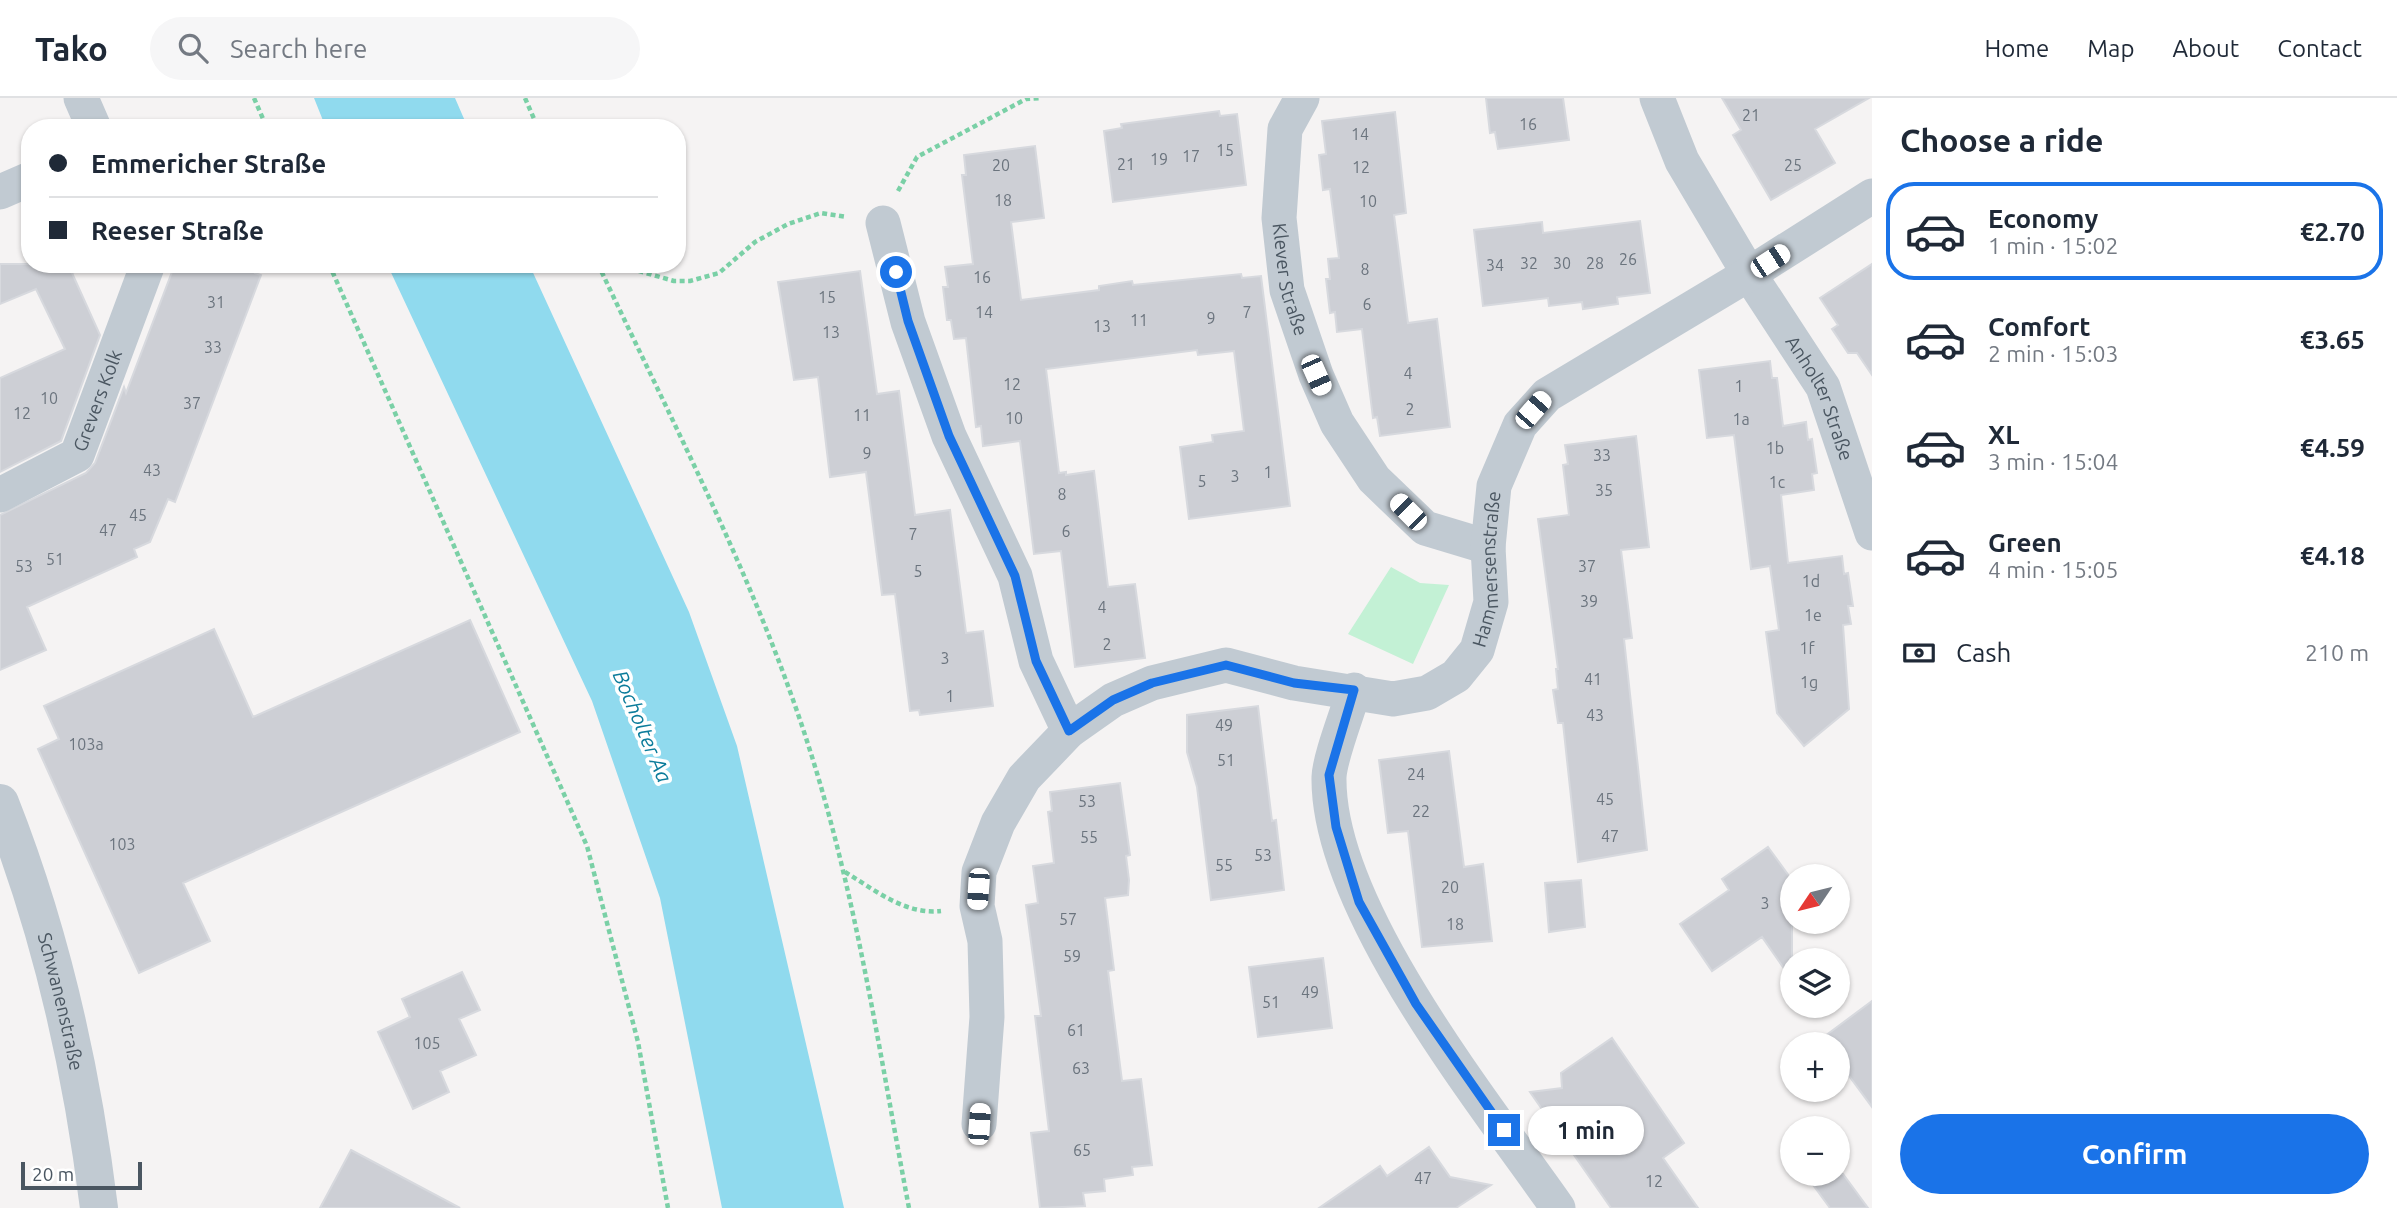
<!DOCTYPE html>
<meta charset="utf-8">
<style>
:root{--surface:#fff;--page:#f6f6f7;--text:#1f2937;--muted:#747a83;--line:#e0e1e3;--accent:#1a73e8}
body{margin:0;font-family:Ubuntu,sans-serif;background:var(--page);color:var(--text);height:100vh;display:flex;flex-direction:column;font-size:26px;white-space:nowrap}
*{box-sizing:border-box;margin:0}
p{font-size:23px;color:var(--muted)}
.icon{flex:none;width:38px;height:38px;fill:none;stroke:currentColor;stroke-width:2;stroke-linecap:round;stroke-linejoin:round}
.map{position:relative;flex:1;overflow:hidden}
.side{display:flex;flex-direction:column;background:var(--surface);width:525px}
.side>*{flex:none}
.guide{position:absolute;left:21px;top:21px;width:665px;height:154px;border-radius:28px;box-shadow:0 2px 5px #0004;display:grid;align-content:center;height:154px;padding:0 28px;background:var(--surface)}
.needle{width:46px;rotate:235deg}
.fabs{position:absolute;left:1780px;top:766px;display:grid;gap:14px}
.fabs a{display:grid;place-items:center;width:70px;height:70px;border-radius:50%;background:var(--surface);box-shadow:0 2px 5px #0004;font-size:35px}
.scale{position:absolute;left:21px;bottom:18px;width:121px;box-sizing:border-box;padding-left:7px;border:4px solid #4a5661;border-top:0;font-size:19px;line-height:24px;white-space:nowrap;color:#4a5661;-webkit-text-stroke:5px #fff;paint-order:stroke}
.end{position:absolute;width:32px;height:32px;margin:-16px;border:9px solid #1a73e8;background:#fff;box-shadow:0 0 0 4px #fff}
.from{border-radius:50%}
.bubble{position:absolute;height:49px;border-radius:24px;background:var(--surface);box-shadow:0 2px 5px #0004;font-size:23px;font-weight:600;line-height:49px;text-align:center}
.car{position:absolute;width:21px;height:42px;margin:-21px -10px;border-radius:9px;box-shadow:0 0 5px 2px #0007;background:linear-gradient(#fff 24%,#345 0 40%,#fff 0 76%,#345 0 86%,#fff 0)}
.guide b{display:flex;align-items:center;gap:24px;height:66px;font-size:26px}
.guide b+b{border-top:2px solid var(--line)}
.guide i{width:18px;height:18px;background:var(--text)}
ul{padding:0;list-style:none}
li{display:flex;align-items:center;gap:21px;height:98px;margin:0 14px 10px;padding:0 14px;border:4px solid transparent;border-radius:28px}
li div{flex:1}
li b{display:block;font-size:26px}
li em{font-style:normal;font-weight:600}
li.current{border-color:var(--accent)}
li>.icon{width:63px;height:63px;stroke-width:1.5}
h2{padding:0 28px;font-size:32px;line-height:84px}
.pay{display:flex;align-items:center;gap:18px;height:77px;padding:0 28px;font-size:26px}
.pay p{margin-inline-start:auto}
.action{display:flex;gap:14px;margin-top:auto;padding:14px 28px}
.action a{flex:1;height:80px;border-radius:42px;background:var(--accent);color:#fff;font-size:28px;font-weight:600;line-height:80px;text-align:center}
header{display:flex;align-items:center;gap:42px;box-sizing:border-box;height:98px;padding:0 35px;background:var(--surface);border-bottom:2px solid var(--line)}
header strong{font-size:33px}
nav{display:flex;gap:38px;margin-inline-start:auto;font-size:24px}
.search{width:490px;height:63px;background:var(--page);display:flex;align-items:center;gap:18px;box-sizing:border-box;padding:0 24px;border-radius:38px;color:var(--muted);font-size:26px}
main{display:flex;flex:1;min-height:0}
.map>svg:first-child{display:block}
.green{fill:#c3f1d5}
.water{fill:#90daee}
.building{fill:#cdcfd5;stroke:#d7d9de;stroke-width:2}
.lines{fill:none;stroke-linecap:round;stroke-linejoin:round}
.path{stroke:#7ad0a6;stroke-width:4.5;stroke-dasharray:5 3.5;stroke-linecap:butt}
.minor{stroke:#c1cad2;stroke-width:35}
.tertiary{stroke:#c1cad2;stroke-width:38}
.route{stroke:#1a73e8;stroke-width:9}
.labels{text-anchor:middle;dominant-baseline:central;stroke-width:7;stroke-linejoin:round;paint-order:stroke}
.number-label{font-size:16px;fill:#6b747e}
.street-label{font-size:19px;fill:#4a5661;stroke:#fff}
.water-label{font-size:21px;font-style:italic;fill:#0c7c9b;stroke:#fff}
</style>
<header>
<strong>Tako</strong>
<div class="search"><svg class="icon" aria-label="search" viewBox="0 0 24 24"><circle cx="10" cy="10" r="6"/><path d="M15 15l6 6"/></svg>Search here</div>
<nav><a>Home</a><a>Map</a><a>About</a><a>Contact</a></nav>
</header>
<main>
<div class="map">
<svg width="1872" height="1110" viewBox="0 0 1872 1110">
<rect width="100%" height="100%" fill="#f5f3f3"/>
<!-- green -->
<path class="green" d="M1391 469 1420 485 1449 487 1413 566 1348 536Z"/>
<!-- water -->
<path class="water" d="M314 0H455L468 30H326Z
M387 166H529L689 514 737 648 844 1110H722L660 800 592 603Z"/>
<!-- building -->
<path class="building" d="M1486 0H1563L1569 42 1498 51 1495 34 1490 35Z
M1722 0H1869L1815 31 1835 65 1771 102 1733 37 1741 32Z
M1219 13 1220 18 1237 16 1246 87 1113 104 1104 33 1122 30 1121 26Z
M1395 14 1406 115 1394 117 1408 225 1437 221 1450 329 1380 338 1377 319 1373 320 1362 231 1337 234 1335 214 1330 215 1326 181H1330L1328 161 1339 160 1330 91 1323 92 1319 57 1326 56 1322 23Z
M1035 48 1044 120 1011 124 1021 202 1099 192V188L1132 183 1133 187 1241 176 1242 180 1261 178 1290 408 1189 421 1180 349 1213 344 1212 337 1244 333 1234 253 1198 257 1197 252 1046 271 1059 375 1066 374V377L1094 373 1108 489 1135 486 1145 560 1075 569 1061 453 1034 456 1020 343 983 348 981 328 976 329 966 240 954 241 951 222H947L943 189H948L945 169 973 166 962 77H966L964 57Z
M1640 123 1650 195 1617 199 1618 206 1583 211 1582 204 1549 208 1548 200 1483 208 1474 132 1542 124 1543 135Z
M0 166H92L72 175 100 237 61 343 0 374V280L65 251 36 191 0 206Z
M175 166H258L255 175 261 177 175 404 168 401 150 444 134 451 137 459 27 509 46 552 0 572V417L86 375 95 365 124 289 126 295Z
M1872 166V277L1857 255H1848L1832 231 1838 227 1820 200Z
M860 173 877 296 899 293 915 417 950 412 966 535 983 533 993 608 920 617 919 612 910 613 895 496 882 497 866 374 830 379 818 279 794 282 778 184Z
M1770 263 1772 280H1777L1783 328 1806 324 1808 342 1812 341 1817 375 1812 376 1814 392 1781 397 1788 465 1842 458 1844 476 1848 475 1853 508H1848L1851 526 1843 527 1849 611 1804 648 1777 615 1766 534 1779 532 1770 468 1751 471 1734 337 1707 340 1699 272Z
M1636 338 1649 449 1621 452 1632 540 1624 541 1647 752 1578 764 1563 625H1558L1553 592 1558 591 1556 571H1558L1538 421 1569 417 1563 367 1568 366 1565 347Z
M470 522 520 634 183 785 210 843 139 875 38 651 59 641 44 608 214 531 253 619Z
M1258 608 1272 723 1276 722 1284 792 1211 802 1197 689 1187 654V617Z
M1449 653 1464 769 1483 766 1492 843 1422 849 1408 733 1388 735 1379 662Z
M1120 685 1130 757 1126 758 1129 782 1128 797 1105 800 1114 872 1108 873 1122 983 1141 981 1152 1067 1132 1069 1133 1077 1104 1081 1105 1093 1083 1095 1085 1108 1040 1110 1031 1035 1049 1033 1035 918H1041L1026 807 1038 805 1033 768 1054 765 1048 714 1052 713 1050 694Z
M1768 749 1792 782V882L1762 839 1712 873 1680 826 1729 792 1722 781Z
M1581 782 1585 829 1549 834 1545 785Z
M1323 860 1332 930 1258 939 1249 869Z
M462 874 480 912 459 921 476 957 440 973 449 994 413 1011 378 934 410 919 402 901Z
M1872 903V1009L1838 963V947H1825L1821 941Z
M1612 940 1684 1045 1663 1060 1698 1110H1611L1530 994 1562 990 1561 975Z
M1429 1049 1450 1079 1491 1087 1456 1110H1319L1380 1068 1387 1078Z
M351 1052 460 1110H320Z
M1805 1076H1843L1868 1110H1830Z"/>
<g class="lines">
<!-- path -->
<path class="path" d="M254 0 267 30
M525 0 538 30
M898 93 917 59 1026 1 1042 0
M329 166 587 748 638 944 668 1110
M598 166C671 322 753 477 806 640 856 793 879 953 909 1110
M614 166 674 183H690L719 175 755 144 788 126 821 115 847 119
M845 774C875 792 905 817 941 813"/>
<!-- minor -->
<g class="minor">
<path d="M81 0 94 30"/>
<path id="s1" d="M1302 0 1285 31 1279 120 1287 192 1316 277 1337 325 1374 381 1425 430 1488 449"/>
<path id="s2" d="M1657 0 1682 63 1749 176 1823 289 1872 435"/>
<path d="M0 94 30 81"/>
<path d="M883 125 908 224 949 338 1015 478 1036 563 1069 633"/>
<path id="s3" d="M0 397 77 357 148 166"/>
<path d="M1354 592C1348 614 1330 658 1329 679 1327 810 1484 1004 1558 1110"/>
<path id="s4" d="M979 1026 987 919 985 843 977 808 979 774 998 725 1024 680 1069 633 1113 602 1152 585 1226 567 1294 585 1393 601 1427 595 1456 578 1477 552 1491 504 1488 449 1494 388 1520 327 1547 297 1749 176 1872 98"/>
</g>
<!-- tertiary -->
<path class="tertiary" id="s5" d="M0 705C51 834 82 972 99 1110"/>
</g>
<g class="lines">
<!-- route -->
<path class="route" d="M896 174 908 223 949 338 1015 478 1036 563 1069 633 1113 602 1152 585 1226 567 1294 585 1354 592 1329 677 1336 729 1359 804 1416 906 1504 1032"/>
</g>
<g class="labels">
<!-- number labels -->
<g class="number-label">
<text x="1751" y="17">21</text>
<text x="1528" y="26">16</text>
<text x="1360" y="36">14</text>
<text x="1225" y="52">15</text>
<text x="1191" y="58">17</text>
<text x="1159" y="61">19</text>
<text x="1126" y="66">21</text>
<text x="1001" y="67">20</text>
<text x="1793" y="67">25</text>
<text x="1361" y="69">12</text>
<text x="1003" y="102">18</text>
<text x="1368" y="103">10</text>
<text x="1628" y="161">26</text>
<text x="1529" y="165">32</text>
<text x="1562" y="165">30</text>
<text x="1595" y="165">28</text>
<text x="1495" y="167">34</text>
<text x="1365" y="171">8</text>
<text x="982" y="179">16</text>
<text x="827" y="199">15</text>
<text x="216" y="204">31</text>
<text x="1367" y="206">6</text>
<text x="984" y="214">14</text>
<text x="1247" y="214">7</text>
<text x="1211" y="220">9</text>
<text x="1139" y="222">11</text>
<text x="1102" y="228">13</text>
<text x="831" y="234">13</text>
<text x="213" y="249">33</text>
<text x="1408" y="275">4</text>
<text x="1012" y="286">12</text>
<text x="1739" y="288">1</text>
<text x="49" y="300">10</text>
<text x="192" y="305">37</text>
<text x="1410" y="311">2</text>
<text x="22" y="315">12</text>
<text x="862" y="317">11</text>
<text x="1014" y="320">10</text>
<text x="1741" y="321">1a</text>
<text x="1775" y="350">1b</text>
<text x="867" y="355">9</text>
<text x="1602" y="357">33</text>
<text x="152" y="372">43</text>
<text x="1268" y="374">1</text>
<text x="1235" y="378">3</text>
<text x="1202" y="383">5</text>
<text x="1777" y="384">1c</text>
<text x="1604" y="392">35</text>
<text x="1062" y="396">8</text>
<text x="138" y="417">45</text>
<text x="108" y="432">47</text>
<text x="1066" y="433">6</text>
<text x="913" y="436">7</text>
<text x="55" y="461">51</text>
<text x="24" y="468">53</text>
<text x="1587" y="468">37</text>
<text x="918" y="473">5</text>
<text x="1811" y="483">1d</text>
<text x="1589" y="503">39</text>
<text x="1102" y="509">4</text>
<text x="1813" y="517">1e</text>
<text x="1107" y="546">2</text>
<text x="1807" y="550">1f</text>
<text x="945" y="560">3</text>
<text x="1593" y="581">41</text>
<text x="1809" y="584">1g</text>
<text x="950" y="598">1</text>
<text x="1595" y="617">43</text>
<text x="1224" y="627">49</text>
<text x="86" y="646">103a</text>
<text x="1226" y="662">51</text>
<text x="1416" y="676">24</text>
<text x="1605" y="701">45</text>
<text x="1087" y="703">53</text>
<text x="1421" y="713">22</text>
<text x="1610" y="738">47</text>
<text x="1089" y="739">55</text>
<text x="122" y="746">103</text>
<text x="1263" y="757">53</text>
<text x="1224" y="767">55</text>
<text x="1450" y="789">20</text>
<text x="1765" y="805">3</text>
<text x="1068" y="821">57</text>
<text x="1455" y="826">18</text>
<text x="1072" y="858">59</text>
<text x="1310" y="894">49</text>
<text x="1271" y="904">51</text>
<text x="1076" y="932">61</text>
<text x="427" y="945">105</text>
<text x="1081" y="970">63</text>
<text x="1082" y="1052">65</text>
<text x="1423" y="1080">47</text>
<text x="1654" y="1083">12</text>
</g>
<!-- street labels -->
<g class="street-label">
<text stroke="none"><textPath href="#s1" startOffset="187">Klever Straße</textPath></text>
<text stroke="none"><textPath href="#s3" startOffset="145">Grevers Kolk</textPath></text>
<text stroke="none"><textPath href="#s2" startOffset="343">Anholter Straße</textPath></text>
<text stroke="none"><textPath href="#s4" startOffset="950">Hammersenstraße</textPath></text>
<text stroke="none"><textPath href="#s5" startOffset="208">Schwanenstraße</textPath></text>
</g>
<!-- water labels -->
<g class="water-label">
<text transform="translate(643 628) rotate(67)">Bocholter Aa</text>
</g>
</g>
</svg>
<div class="fabs">
<a><svg class="needle" viewBox="-14 -14 28 28"><path d="M0-13l5 13h-10z" fill="#e53935"/><path d="M0 13l5-13h-10z" fill="#747a83"/></svg></a>
<a><svg class="icon" aria-label="layers" viewBox="0 0 24 24"><path d="M12 4l9 5-9 5-9-5zM3 14l9 5 9-5"/></svg></a>
<a>+</a>
<a>−</a>
</div>
<div class="scale">20 m</div>
<i class="end from" style="left:896px;top:174px"></i>
<i class="end" style="left:1504px;top:1032px"></i>
<div class="bubble" style="left:1528px;top:1008px;width:116px">1 min</div>
<i class="car" style="left:1770px;top:163px;rotate:57deg"></i>
<i class="car" style="left:1316px;top:277px;rotate:156deg"></i>
<i class="car" style="left:1533px;top:312px;rotate:41deg"></i>
<i class="car" style="left:1408px;top:414px;rotate:315deg"></i>
<i class="car" style="left:978px;top:791px;rotate:184deg"></i>
<i class="car" style="left:979px;top:1026px;rotate:4deg"></i>
<div class="guide">
<b><i class="from"></i>Emmericher Straße</b>
<b><i></i>Reeser Straße</b>
</div>
</div>
<section class="side">
<h2>Choose a ride</h2>
<ul>
<li class="current"><svg class="icon" aria-label="car" viewBox="0 0 24 24"><path d="M5 17H2v-5l4-1 3-4h7l3 4 3 1v5h-3M9 17h6M6 11h13"/><circle cx="7" cy="17" r="2"/><circle cx="17" cy="17" r="2"/></svg><div><b>Economy</b><p>1 min · 15:02</p></div><em>€2.70</em></li>
<li><svg class="icon" aria-label="car" viewBox="0 0 24 24"><path d="M5 17H2v-5l4-1 3-4h7l3 4 3 1v5h-3M9 17h6M6 11h13"/><circle cx="7" cy="17" r="2"/><circle cx="17" cy="17" r="2"/></svg><div><b>Comfort</b><p>2 min · 15:03</p></div><em>€3.65</em></li>
<li><svg class="icon" aria-label="car" viewBox="0 0 24 24"><path d="M5 17H2v-5l4-1 3-4h7l3 4 3 1v5h-3M9 17h6M6 11h13"/><circle cx="7" cy="17" r="2"/><circle cx="17" cy="17" r="2"/></svg><div><b>XL</b><p>3 min · 15:04</p></div><em>€4.59</em></li>
<li><svg class="icon" aria-label="car" viewBox="0 0 24 24"><path d="M5 17H2v-5l4-1 3-4h7l3 4 3 1v5h-3M9 17h6M6 11h13"/><circle cx="7" cy="17" r="2"/><circle cx="17" cy="17" r="2"/></svg><div><b>Green</b><p>4 min · 15:05</p></div><em>€4.18</em></li>
</ul>
<div class="pay"><svg class="icon" aria-label="cash" viewBox="0 0 24 24"><path d="M3 7h18v10H3z"/><circle cx="12" cy="12" r="2"/></svg>Cash<p>210 m</p></div>
<div class="action"><a>Confirm</a></div>
</section>
</main>
